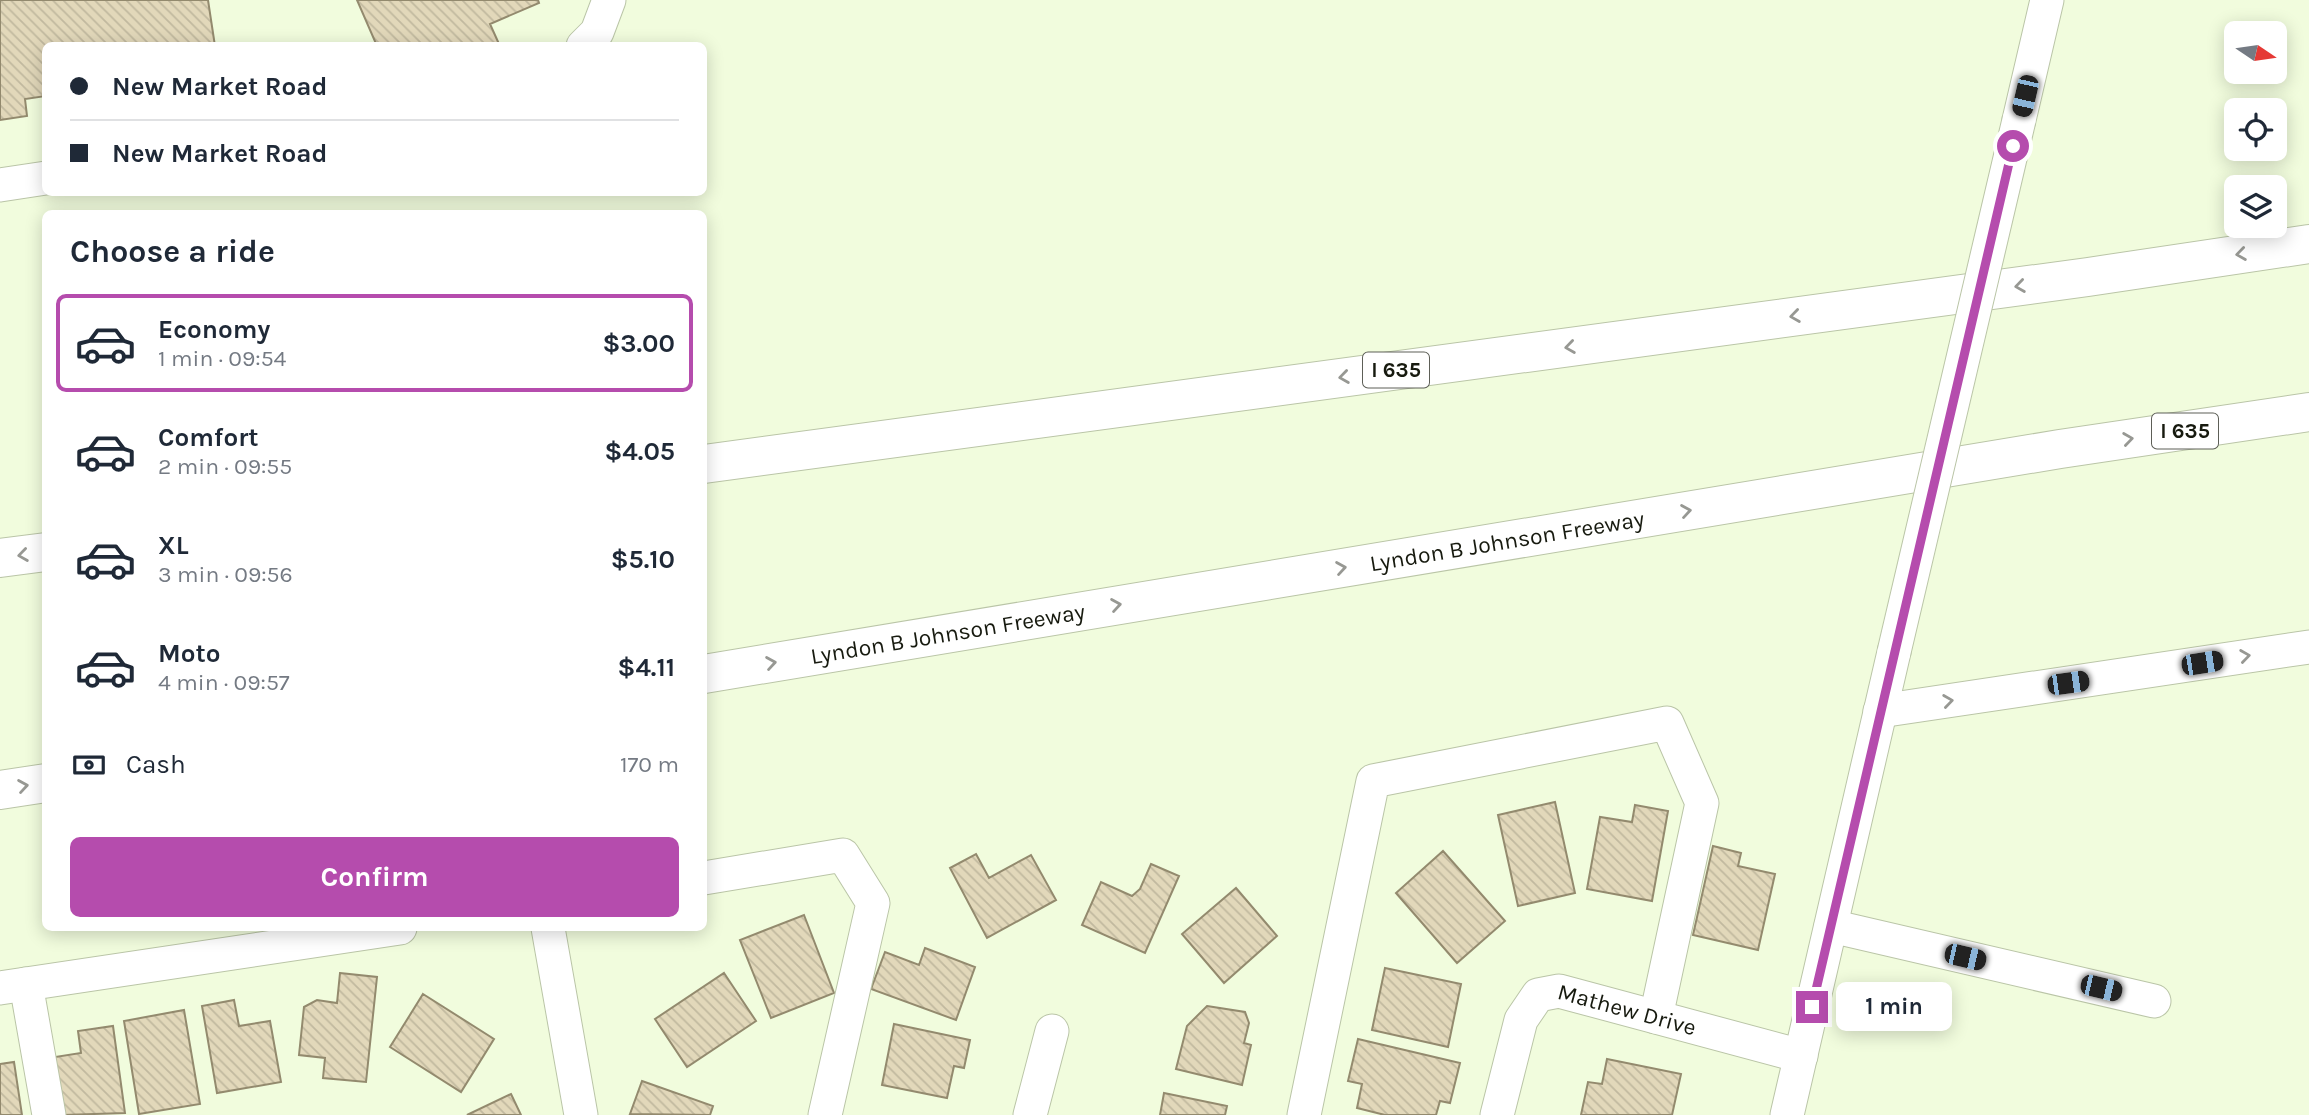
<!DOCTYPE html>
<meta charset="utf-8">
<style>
:root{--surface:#fff;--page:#f6f6f7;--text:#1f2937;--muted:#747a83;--line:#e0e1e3;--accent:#b54cad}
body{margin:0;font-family:Karla,sans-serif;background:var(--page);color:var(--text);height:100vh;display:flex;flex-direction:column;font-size:26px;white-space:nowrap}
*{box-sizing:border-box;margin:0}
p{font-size:23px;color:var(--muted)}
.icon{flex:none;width:38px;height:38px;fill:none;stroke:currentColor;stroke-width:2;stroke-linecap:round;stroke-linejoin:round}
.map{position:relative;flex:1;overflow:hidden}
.details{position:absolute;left:42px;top:210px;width:665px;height:721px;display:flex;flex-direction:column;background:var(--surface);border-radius:10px;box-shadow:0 4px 18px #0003}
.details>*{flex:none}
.top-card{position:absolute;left:42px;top:42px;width:665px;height:154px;border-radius:10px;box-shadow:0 4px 18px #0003;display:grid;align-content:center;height:154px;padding:0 28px;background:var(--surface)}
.needle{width:46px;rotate:103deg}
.tools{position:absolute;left:2224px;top:21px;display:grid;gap:14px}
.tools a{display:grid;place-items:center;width:63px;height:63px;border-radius:10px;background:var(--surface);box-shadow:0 4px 18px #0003;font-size:35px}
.end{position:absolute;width:32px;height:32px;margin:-16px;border:9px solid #b54cad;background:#fff;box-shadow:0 0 0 4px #fff}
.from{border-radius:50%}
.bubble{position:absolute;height:49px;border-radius:10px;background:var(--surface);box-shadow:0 4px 18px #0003;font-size:23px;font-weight:700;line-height:49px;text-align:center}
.car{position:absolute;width:21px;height:42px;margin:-21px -10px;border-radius:9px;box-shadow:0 0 5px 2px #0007;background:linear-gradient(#222 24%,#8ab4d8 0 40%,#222 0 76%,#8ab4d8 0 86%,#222 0)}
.top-card b{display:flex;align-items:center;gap:24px;height:66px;font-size:26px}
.top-card b+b{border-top:2px solid var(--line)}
.top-card i{width:18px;height:18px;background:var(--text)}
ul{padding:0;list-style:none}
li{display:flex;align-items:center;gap:21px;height:98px;margin:0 14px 10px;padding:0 14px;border:4px solid transparent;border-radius:10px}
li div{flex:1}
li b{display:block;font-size:26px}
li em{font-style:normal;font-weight:700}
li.on{border-color:var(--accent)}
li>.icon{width:63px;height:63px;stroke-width:1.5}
h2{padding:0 28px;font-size:32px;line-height:84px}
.pay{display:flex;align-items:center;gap:18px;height:77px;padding:0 28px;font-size:26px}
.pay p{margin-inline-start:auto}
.primary-button{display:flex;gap:14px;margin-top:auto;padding:14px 28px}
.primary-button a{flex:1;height:80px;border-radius:10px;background:var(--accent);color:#fff;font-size:28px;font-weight:700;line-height:80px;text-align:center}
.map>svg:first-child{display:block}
.building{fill:url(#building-back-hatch);stroke:#938a6e;stroke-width:2}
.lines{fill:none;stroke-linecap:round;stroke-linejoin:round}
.minor-casing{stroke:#bac5a7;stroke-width:35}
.highway-casing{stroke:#bac5a7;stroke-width:40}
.minor{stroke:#fff;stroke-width:33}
.highway{stroke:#fff;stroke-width:38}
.minor-bridge-casing{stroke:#bac5a7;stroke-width:35;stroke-linecap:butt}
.minor-bridge{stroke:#fff;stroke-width:33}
.oneway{stroke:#979893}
.route{stroke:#b54cad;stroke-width:9}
.labels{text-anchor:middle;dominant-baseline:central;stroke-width:5;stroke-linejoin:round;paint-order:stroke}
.shield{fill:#fff;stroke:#5d5f57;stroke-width:2}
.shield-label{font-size:21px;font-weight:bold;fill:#171a0f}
.street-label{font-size:23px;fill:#171a0f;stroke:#fff}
</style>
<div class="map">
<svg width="2309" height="1115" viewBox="0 0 2309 1115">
<defs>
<pattern id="building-back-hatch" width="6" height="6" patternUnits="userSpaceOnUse" patternTransform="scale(1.75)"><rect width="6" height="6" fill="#e2d8ba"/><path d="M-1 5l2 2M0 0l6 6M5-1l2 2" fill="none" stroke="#c1b99f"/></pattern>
</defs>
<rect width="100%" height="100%" fill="#f1fcdd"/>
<!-- building -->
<path class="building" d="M0 0H208L215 46H46V96L25 99 27 116 0 120Z
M357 0H538L539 3 490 24 499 44 496 46H377Z
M1555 802 1575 893 1518 906 1498 815Z
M1635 805 1668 811 1652 901 1587 889 1600 817 1632 822Z
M1713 846 1741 853 1738 866 1775 874 1758 950 1693 935Z
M1443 851 1505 921 1457 963 1396 893Z
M976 854 989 878 1031 855 1056 900 987 938 950 868Z
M1151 864 1179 876 1145 953 1082 925 1101 882 1132 896 1140 889Z
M1236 888 1277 936 1224 983 1182 934Z
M804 915 834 993 771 1018 740 940Z
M925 948 975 967 956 1020 871 989 885 952 919 965Z
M1385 968 1461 984 1448 1047 1372 1030Z
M340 973 377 977 366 1082 323 1078 325 1058 299 1055 304 1007 317 1000 337 1003Z
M724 973 756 1021 687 1067 655 1019Z
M423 994 494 1039 461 1092 390 1047Z
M234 1000 239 1026 270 1021 281 1082 217 1093 202 1006Z
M1207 1006 1245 1012 1249 1023 1244 1043 1251 1045 1242 1085 1176 1069 1187 1026Z
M184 1010 200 1104 139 1114 124 1021Z
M894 1024 970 1040 964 1068 954 1066 947 1098 882 1085Z
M113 1026 125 1113 63 1115 55 1057 81 1053 78 1031Z
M1358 1039 1460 1063 1450 1103 1440 1101 1436 1115H1385L1357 1108 1362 1084 1348 1081Z
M1607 1059 1681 1074 1672 1115H1581L1588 1082 1602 1084Z
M14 1062 22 1115H0V1064Z
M642 1081 713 1106 710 1115 630 1114Z
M1164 1093 1227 1106 1225 1115H1160Z
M511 1094 521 1115H467Z"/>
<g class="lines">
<!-- minor casing -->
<g class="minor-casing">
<g id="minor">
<path d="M583 46 597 32 609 0"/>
<path d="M2019 120 2047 0"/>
<path d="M0 185 46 178"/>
<path d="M1880 711 2309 647"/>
<path d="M704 878 843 855 873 903 825 1115"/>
<path d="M1831 926 2154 1001"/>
<path d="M548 928 581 1115"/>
<path d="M26 984 49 1115"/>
<path d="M0 988 400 928"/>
<path d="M1030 1115 1052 1031"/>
<path d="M1304 1115 1373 781 1667 723 1702 803 1656 1017"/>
<path id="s1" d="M1497 1115 1521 1020 1538 995 1559 991 1801 1056"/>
<path d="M1787 1115 1894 652"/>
</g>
</g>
<!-- highway casing -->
<g class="highway-casing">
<g id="highway">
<path d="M704 464 2088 277 2309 244"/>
<path d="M0 558 46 552"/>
<path id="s2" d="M704 674 2060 449 2309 412"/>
<path d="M0 790 46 783"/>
</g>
</g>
<!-- minor -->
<use href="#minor" class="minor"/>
<!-- highway -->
<use href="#highway" class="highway"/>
<!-- minor-bridge casing -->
<g class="minor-bridge-casing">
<path id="minor-bridge" d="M1894 652 2019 120"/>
</g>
<!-- minor-bridge -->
<use href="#minor-bridge" class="minor-bridge"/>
</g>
<!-- one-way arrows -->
<defs><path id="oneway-chevron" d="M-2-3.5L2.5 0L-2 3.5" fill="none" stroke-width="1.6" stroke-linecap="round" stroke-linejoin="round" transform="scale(1.75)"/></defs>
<g class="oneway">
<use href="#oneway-chevron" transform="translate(2241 254) rotate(172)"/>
<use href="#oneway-chevron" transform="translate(2020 286) rotate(172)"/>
<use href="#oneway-chevron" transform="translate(1795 316) rotate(172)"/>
<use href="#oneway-chevron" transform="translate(1570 347) rotate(172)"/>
<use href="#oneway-chevron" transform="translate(1344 377) rotate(172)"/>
<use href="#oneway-chevron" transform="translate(2128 439) rotate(-8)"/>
<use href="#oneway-chevron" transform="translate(1686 511) rotate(-9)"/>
<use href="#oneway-chevron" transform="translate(23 555) rotate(172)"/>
<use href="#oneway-chevron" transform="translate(1341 568) rotate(-9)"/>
<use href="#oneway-chevron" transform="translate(1116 605) rotate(-9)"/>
<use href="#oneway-chevron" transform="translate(2245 656) rotate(-8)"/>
<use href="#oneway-chevron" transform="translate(771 663) rotate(-9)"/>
<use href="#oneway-chevron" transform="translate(1948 701) rotate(-8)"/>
<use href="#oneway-chevron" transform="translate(23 786) rotate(-9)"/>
</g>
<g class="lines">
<!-- route -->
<path class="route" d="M1812 1007 2013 146"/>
</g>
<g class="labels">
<!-- shield labels -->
<g class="shield">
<rect x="1363" y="352.5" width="66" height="35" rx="5"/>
<rect x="2152" y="413.5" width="66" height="35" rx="5"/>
</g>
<g class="shield-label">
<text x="1396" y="370">I 635</text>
<text x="2185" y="431">I 635</text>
</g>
<!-- street labels -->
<g class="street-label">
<text stroke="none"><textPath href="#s2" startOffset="814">Lyndon B Johnson Freeway</textPath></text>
<text stroke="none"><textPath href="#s2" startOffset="247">Lyndon B Johnson Freeway</textPath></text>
<text stroke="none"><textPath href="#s1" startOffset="220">Mathew Drive</textPath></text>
</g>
</g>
</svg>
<div class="tools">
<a><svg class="needle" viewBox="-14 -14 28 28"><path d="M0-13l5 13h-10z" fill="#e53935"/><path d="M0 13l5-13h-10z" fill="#747a83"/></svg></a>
<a><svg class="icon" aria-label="locate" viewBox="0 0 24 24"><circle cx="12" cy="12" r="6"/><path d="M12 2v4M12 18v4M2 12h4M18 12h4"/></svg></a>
<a><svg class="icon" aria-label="layers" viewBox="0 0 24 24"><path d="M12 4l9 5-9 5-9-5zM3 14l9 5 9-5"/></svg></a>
</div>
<i class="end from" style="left:2013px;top:146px"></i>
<i class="end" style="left:1812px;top:1007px"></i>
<div class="bubble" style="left:1836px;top:982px;width:116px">1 min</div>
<i class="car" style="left:2025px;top:96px;rotate:193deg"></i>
<i class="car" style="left:2202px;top:663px;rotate:81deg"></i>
<i class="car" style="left:2068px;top:683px;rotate:82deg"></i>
<i class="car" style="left:1965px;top:957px;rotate:103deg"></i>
<i class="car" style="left:2101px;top:988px;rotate:103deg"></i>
<div class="top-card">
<b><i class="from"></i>New Market Road</b>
<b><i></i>New Market Road</b>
</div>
<section class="details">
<h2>Choose a ride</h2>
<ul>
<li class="on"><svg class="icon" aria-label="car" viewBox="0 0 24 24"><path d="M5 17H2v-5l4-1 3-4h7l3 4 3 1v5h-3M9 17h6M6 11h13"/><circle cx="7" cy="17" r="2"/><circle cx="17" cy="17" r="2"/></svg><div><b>Economy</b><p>1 min · 09:54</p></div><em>$3.00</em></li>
<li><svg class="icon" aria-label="car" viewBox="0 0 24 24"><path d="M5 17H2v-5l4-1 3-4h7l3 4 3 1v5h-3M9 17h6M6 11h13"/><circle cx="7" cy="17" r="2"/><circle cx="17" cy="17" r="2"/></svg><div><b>Comfort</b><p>2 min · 09:55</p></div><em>$4.05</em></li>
<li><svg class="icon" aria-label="car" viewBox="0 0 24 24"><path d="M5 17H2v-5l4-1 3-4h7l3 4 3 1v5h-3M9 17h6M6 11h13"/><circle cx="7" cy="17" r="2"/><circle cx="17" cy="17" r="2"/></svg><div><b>XL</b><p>3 min · 09:56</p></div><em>$5.10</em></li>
<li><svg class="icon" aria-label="car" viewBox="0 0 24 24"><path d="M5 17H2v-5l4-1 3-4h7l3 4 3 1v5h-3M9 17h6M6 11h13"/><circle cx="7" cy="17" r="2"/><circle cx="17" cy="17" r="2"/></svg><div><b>Moto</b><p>4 min · 09:57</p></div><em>$4.11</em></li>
</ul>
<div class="pay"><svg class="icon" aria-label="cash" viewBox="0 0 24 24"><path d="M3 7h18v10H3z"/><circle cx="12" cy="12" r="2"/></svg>Cash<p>170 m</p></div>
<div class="primary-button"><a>Confirm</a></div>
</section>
</div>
